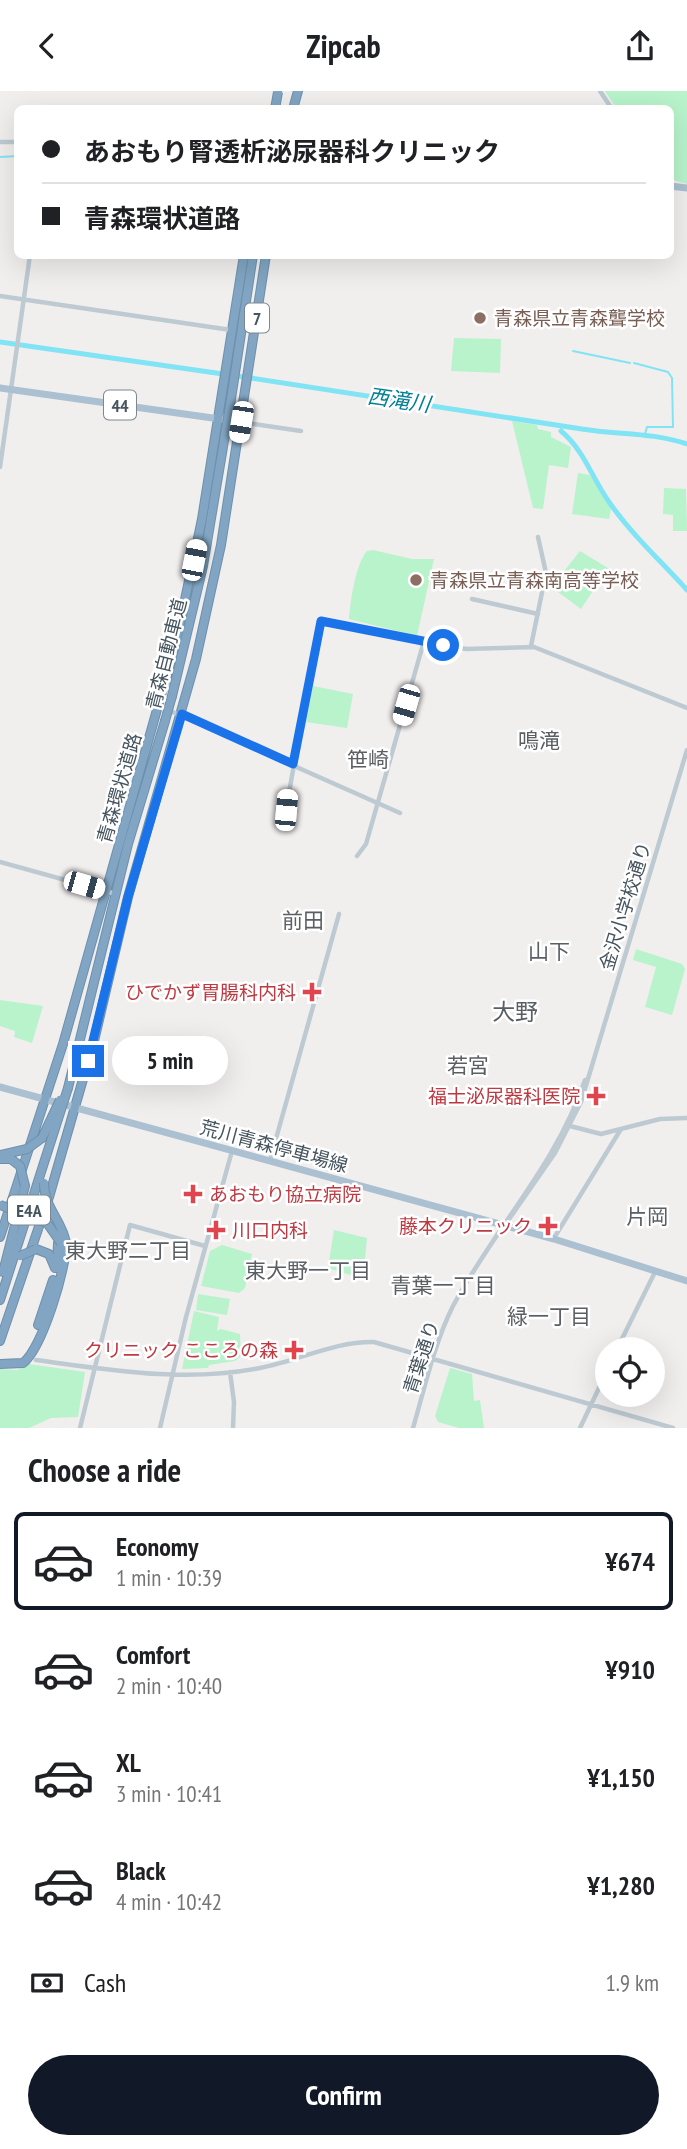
<!DOCTYPE html>
<meta charset="utf-8">
<style>
:root{--surface:#fff;--page:#f2f2f2;--text:#202124;--muted:#757577;--line:#e0e0e0;--accent:#111827}
body{margin:0;font-family:"PT Sans Narrow","Noto Sans JP",sans-serif;background:var(--page);color:var(--text);height:100vh;display:flex;flex-direction:column;font-size:26px;white-space:nowrap}
*{box-sizing:border-box;margin:0}
p{font-size:23px;color:var(--muted)}
.icon{flex:none;width:38px;height:38px;fill:none;stroke:currentColor;stroke-width:2;stroke-linecap:round;stroke-linejoin:round}
.map{position:relative;height:1337px;overflow:hidden}
.details{display:flex;flex-direction:column;background:var(--surface);flex:1}
.details>*{flex:none}
.hud{position:absolute;left:14px;top:14px;width:660px;height:154px;border-radius:10px;box-shadow:0 7px 28px #0002;display:grid;align-content:center;height:154px;padding:0 28px;background:var(--surface)}
.tools{position:absolute;left:595px;top:1246px;display:grid;gap:14px}
.tools a{display:grid;place-items:center;width:70px;height:70px;border-radius:50%;background:var(--surface);box-shadow:0 7px 28px #0002;font-size:35px}
.end{position:absolute;width:32px;height:32px;margin:-16px;border:9px solid #1a73e8;background:#fff;box-shadow:0 0 0 4px #fff}
.from{border-radius:50%}
.bubble{position:absolute;height:49px;border-radius:24px;background:var(--surface);box-shadow:0 7px 28px #0002;font-size:23px;font-weight:800;line-height:49px;text-align:center}
.car{position:absolute;width:21px;height:42px;margin:-21px -10px;border-radius:9px;box-shadow:0 0 5px 2px #0007;background:linear-gradient(#fff 24%,#345 0 40%,#fff 0 76%,#345 0 86%,#fff 0)}
.hud b{display:flex;align-items:center;gap:24px;height:66px;font-size:26px}
.hud b+b{border-top:2px solid var(--line)}
.hud i{width:18px;height:18px;background:var(--text)}
ul{padding:0;list-style:none}
li{display:flex;align-items:center;gap:21px;height:98px;margin:0 14px 10px;padding:0 14px;border:4px solid transparent;border-radius:10px}
li div{flex:1}
li b{display:block;font-size:26px}
li em{font-style:normal;font-weight:800}
li.current{border-color:var(--accent)}
li>.icon{width:63px;height:63px;stroke-width:1.5}
h2{padding:0 28px;font-size:32px;line-height:84px}
.pay{display:flex;align-items:center;gap:18px;height:77px;padding:0 28px;font-size:26px}
.pay p{margin-inline-start:auto}
.action{display:flex;gap:14px;margin-top:auto;padding:14px 28px}
.action a{flex:1;height:80px;border-radius:42px;background:var(--accent);color:#fff;font-size:28px;font-weight:800;line-height:80px;text-align:center}
header{display:flex;justify-content:space-between;align-items:center;height:91px;padding:0 28px;background:var(--surface);font-size:32px;font-weight:800}
.map>svg:first-child{display:block}
.green{fill:#b8f3cb}
.lines{fill:none;stroke-linecap:round;stroke-linejoin:round}
.stream{stroke:#81e4f4;stroke-width:2}
.river{stroke:#81e4f4;stroke-width:5}
.highway-casing{stroke:#6c90ae;stroke-width:10}
.minor{stroke:#bdcad2;stroke-width:4.5}
.major{stroke:#abc0d0;stroke-width:7}
.highway{stroke:#81a5c2;stroke-width:8}
.highway-bridge-casing{stroke:#6c90ae;stroke-width:10;stroke-linecap:butt}
.highway-bridge{stroke:#81a5c2;stroke-width:8}
.route{stroke:#1a73e8;stroke-width:9}
.education-dot{fill:#8d6e63;stroke:#fff;stroke-width:2.5}
.health-dot{fill:#e0444e;stroke:#fff;stroke-width:2.5}
.labels{text-anchor:middle;dominant-baseline:central;stroke-width:5;stroke-linejoin:round;paint-order:stroke}
.shield{fill:#fff;stroke:#7d878e;stroke-width:2}
.shield-label{font-size:18px;font-weight:bold;fill:#45545e}
.education-label{font-size:19px;fill:#785e54;stroke:#fff;text-anchor:start}
.street-label{font-size:19px;fill:#45545e;stroke:#fff}
.health-label{font-size:19px;fill:#be3a42;stroke:#fff;text-anchor:end}
.water-label{font-size:21px;font-style:italic;fill:#038094;stroke:#fff}
.neighbourhood-label{font-size:21px;fill:#5a5f64;stroke:#fff}
.quarter-label{font-size:23px;fill:#5a5f64;stroke:#fff}
</style>
<header><svg class="icon" aria-label="back" viewBox="0 0 24 24"><path d="M15 5l-7 7 7 7"/></svg>Zipcab<svg class="icon" aria-label="share" viewBox="0 0 24 24"><path d="M12 15V3M7 8l5-5 5 5M5 13v7h14v-7"/></svg></header>
<div class="map">
<svg width="687" height="1337" viewBox="0 0 687 1337">
<rect width="100%" height="100%" fill="#f1eeee"/>
<!-- green -->
<path class="green" d="M605 0H687V93L670 88V18L616 17Z
M454 247 501 248 500 282 451 280Z
M512 330 537 334 538 338 551 341V346L571 356 568 377 549 374 543 418 533 417Z
M578 382 590 384 611 418 609 428 572 423Z
M664 397 686 398 687 440H673V424L663 423Z
M373 459 412 468H434L417 545 349 528C350 511 356 472 367 460Z
M580 460 608 477 581 518 554 498 553 494Z
M313 595 353 603 347 637 306 631Z
M636 858 682 873 685 878 672 924 645 916 656 876 633 869Z
M0 909 43 915 32 952 14 946 15 940 0 935Z
M334 1139 367 1147 363 1188 328 1177Z
M222 1154 252 1163 245 1197 239 1202 201 1195 210 1160Z
M198 1203 230 1208 227 1224 196 1219Z
M194 1220 219 1226 217 1240 221 1238 240 1243 241 1265 235 1270 209 1274 208 1277 182 1278Z
M29 1273 85 1281 78 1326 51 1327 29 1337H0V1278L17 1279Z
M450 1277 472 1283 474 1310 480 1309 484 1337H459L438 1331 435 1325Z"/>
<g class="lines">
<!-- stream -->
<path class="stream" d="M0 66 18 65
M573 260 630 272
M634 272 668 281 672 287 673 336H647L645 343"/>
<!-- river -->
<path class="river" d="M0 251 244 286
M251 287C362 304 472 321 582 338 618 344 652 341 687 353
M561 340C584 359 592 387 609 411 632 444 661 470 687 499"/>
<!-- highway casing -->
<g class="highway-casing">
<path id="highway" d="M293 18 298 0
M229 321 253 164
M172 605 203 475 226 338
M68 997 128 753 165 630
M42 1047 52 1026
M0 1146 63 953 176 551 202 428 244 164
M36 1158 49 1163 55 1177
M57 1177 58 1152
M3 1181 25 1095
M0 1209 58 1028
M38 1234 53 1189
M0 1250 49 1106 94 950 128 806 196 568 221 454 266 164
M0 1273 23 1272C42 1258 67 1176 66 1152"/>
</g>
<!-- minor -->
<path class="minor" d="M600 0 612 18
M0 51H18
M0 205 231 239
M241 331 301 340
M0 376 30 164
M472 508 538 523
M531 555 546 482 538 446
M159 615 400 722
M286 719 318 537 323 529 466 558 534 556 687 617
M357 765 366 753 424 550
M0 771 112 802
M570 1035 601 1043 660 1028 687 1027
M270 1069 339 823
M505 1134 555 1062 581 1011 687 659
M554 1147 621 1038
M617 1258 655 1181
M36 1269C111 1279 184 1292 260 1277 298 1270 335 1250 374 1251L673 1337
M230 1281 234 1311 233 1337
M80 1337 130 1134 205 1155
M160 1337 186 1226 232 1060
M413 1337C425 1296 434 1253 453 1215 494 1138 557 1073 585 989
M580 1337 607 1280"/>
<!-- major -->
<path class="major" d="M670 95 687 97
M0 297 241 331
M0 996 554 1148 687 1190"/>
<!-- highway -->
<use href="#highway" class="highway"/>
<!-- highway-bridge casing -->
<g class="highway-bridge-casing">
<path id="highway-bridge" d="M275 18 278 1
M226 338 229 321
M165 630 172 605
M52 1026 60 1009
M58 1028 68 997
M0 1064 27 1058 42 1047
M0 1068H11L20 1075 25 1095
M44 1092C44 1117 62 1129 66 1152
M0 1114 47 1132 61 1152
M20 1165 36 1158"/>
</g>
<!-- highway-bridge -->
<use href="#highway-bridge" class="highway-bridge"/>
</g>
<g class="lines">
<!-- route -->
<path class="route" d="M88 970 128 806 182 623 293 673 321 530 443 554"/>
</g>
<!-- markers -->
<g class="education-dot">
<circle cx="480" cy="227" r="7"/>
<circle cx="416" cy="489" r="7"/>
</g>
<g class="health-dot">
<path d="M308.5 890.5h7v7h7v7h-7v7h-7v-7h-7v-7h7z"/>
<path d="M592.5 994.5h7v7h7v7h-7v7h-7v-7h-7v-7h7z"/>
<path d="M189.5 1092.5h7v7h7v7h-7v7h-7v-7h-7v-7h7z"/>
<path d="M544.5 1124.5h7v7h7v7h-7v7h-7v-7h-7v-7h7z"/>
<path d="M212.5 1128.5h7v7h7v7h-7v7h-7v-7h-7v-7h7z"/>
<path d="M290.5 1248.5h7v7h7v7h-7v7h-7v-7h-7v-7h7z"/>
</g>
<g class="labels">
<!-- shield labels -->
<g class="shield">
<rect x="245" y="212.5" width="24" height="29" rx="5"/>
<rect x="104" y="299.5" width="32" height="29" rx="5"/>
<rect x="8" y="1104.5" width="42" height="29" rx="5"/>
</g>
<g class="shield-label">
<text x="257" y="227">7</text>
<text x="120" y="314">44</text>
<text x="29" y="1119">E4A</text>
</g>
<!-- education labels -->
<g class="education-label">
<text x="494" y="227">青森県立青森聾学校</text>
<text x="430" y="489">青森県立青森南高等学校</text>
</g>
<!-- street labels -->
<g class="street-label">
<text transform="translate(166 563) rotate(-76)">青森自動車道</text>
<text transform="translate(119 697) rotate(-74)">青森環状道路</text>
<text transform="translate(625 815) rotate(-73)">金沢小学校通り</text>
<text transform="translate(274 1055) rotate(15)">荒川青森停車場線</text>
<text transform="translate(421 1266) rotate(-72)">青葉通り</text>
</g>
<!-- health labels -->
<g class="health-label">
<text x="296" y="901">ひでかず胃腸科内科</text>
<text x="580" y="1005">福士泌尿器科医院</text>
<text x="209" y="1103" text-anchor="start">あおもり協立病院</text>
<text x="532" y="1135">藤本クリニック</text>
<text x="232" y="1139" text-anchor="start">川口内科</text>
<text x="278" y="1259">クリニック こころの森</text>
</g>
<!-- water labels -->
<g class="water-label">
<text transform="translate(399 309) rotate(8)">西滝川</text>
</g>
<!-- neighbourhood labels -->
<g class="neighbourhood-label">
<text x="539" y="649">鳴滝</text>
<text x="368" y="668">笹崎</text>
<text x="303" y="829">前田</text>
<text x="549" y="860">山下</text>
<text x="468" y="974">若宮</text>
<text x="647" y="1125">片岡</text>
<text x="128" y="1159">東大野二丁目</text>
<text x="308" y="1179">東大野一丁目</text>
<text x="443" y="1194">青葉一丁目</text>
<text x="549" y="1225">緑一丁目</text>
</g>
<!-- quarter labels -->
<g class="quarter-label">
<text x="515" y="920">大野</text>
</g>
</g>
</svg>
<div class="tools">
<a><svg class="icon" aria-label="locate" viewBox="0 0 24 24"><circle cx="12" cy="12" r="6"/><path d="M12 2v4M12 18v4M2 12h4M18 12h4"/></svg></a>
</div>
<i class="end from" style="left:443px;top:554px"></i>
<i class="end" style="left:88px;top:970px"></i>
<div class="bubble" style="left:112px;top:945px;width:116px">5 min</div>
<i class="car" style="left:241px;top:331px;rotate:189deg"></i>
<i class="car" style="left:194px;top:469px;rotate:11deg"></i>
<i class="car" style="left:406px;top:614px;rotate:196deg"></i>
<i class="car" style="left:286px;top:719px;rotate:5deg"></i>
<i class="car" style="left:84px;top:794px;rotate:106deg"></i>
<div class="hud">
<b><i class="from"></i>あおもり腎透析泌尿器科クリニック</b>
<b><i></i>青森環状道路</b>
</div>
</div>
<section class="details">
<h2>Choose a ride</h2>
<ul>
<li class="current"><svg class="icon" aria-label="car" viewBox="0 0 24 24"><path d="M5 17H2v-5l4-1 3-4h7l3 4 3 1v5h-3M9 17h6M6 11h13"/><circle cx="7" cy="17" r="2"/><circle cx="17" cy="17" r="2"/></svg><div><b>Economy</b><p>1 min · 10:39</p></div><em>¥674</em></li>
<li><svg class="icon" aria-label="car" viewBox="0 0 24 24"><path d="M5 17H2v-5l4-1 3-4h7l3 4 3 1v5h-3M9 17h6M6 11h13"/><circle cx="7" cy="17" r="2"/><circle cx="17" cy="17" r="2"/></svg><div><b>Comfort</b><p>2 min · 10:40</p></div><em>¥910</em></li>
<li><svg class="icon" aria-label="car" viewBox="0 0 24 24"><path d="M5 17H2v-5l4-1 3-4h7l3 4 3 1v5h-3M9 17h6M6 11h13"/><circle cx="7" cy="17" r="2"/><circle cx="17" cy="17" r="2"/></svg><div><b>XL</b><p>3 min · 10:41</p></div><em>¥1,150</em></li>
<li><svg class="icon" aria-label="car" viewBox="0 0 24 24"><path d="M5 17H2v-5l4-1 3-4h7l3 4 3 1v5h-3M9 17h6M6 11h13"/><circle cx="7" cy="17" r="2"/><circle cx="17" cy="17" r="2"/></svg><div><b>Black</b><p>4 min · 10:42</p></div><em>¥1,280</em></li>
</ul>
<div class="pay"><svg class="icon" aria-label="cash" viewBox="0 0 24 24"><path d="M3 7h18v10H3z"/><circle cx="12" cy="12" r="2"/></svg>Cash<p>1.9 km</p></div>
<div class="action"><a>Confirm</a></div>
</section>
